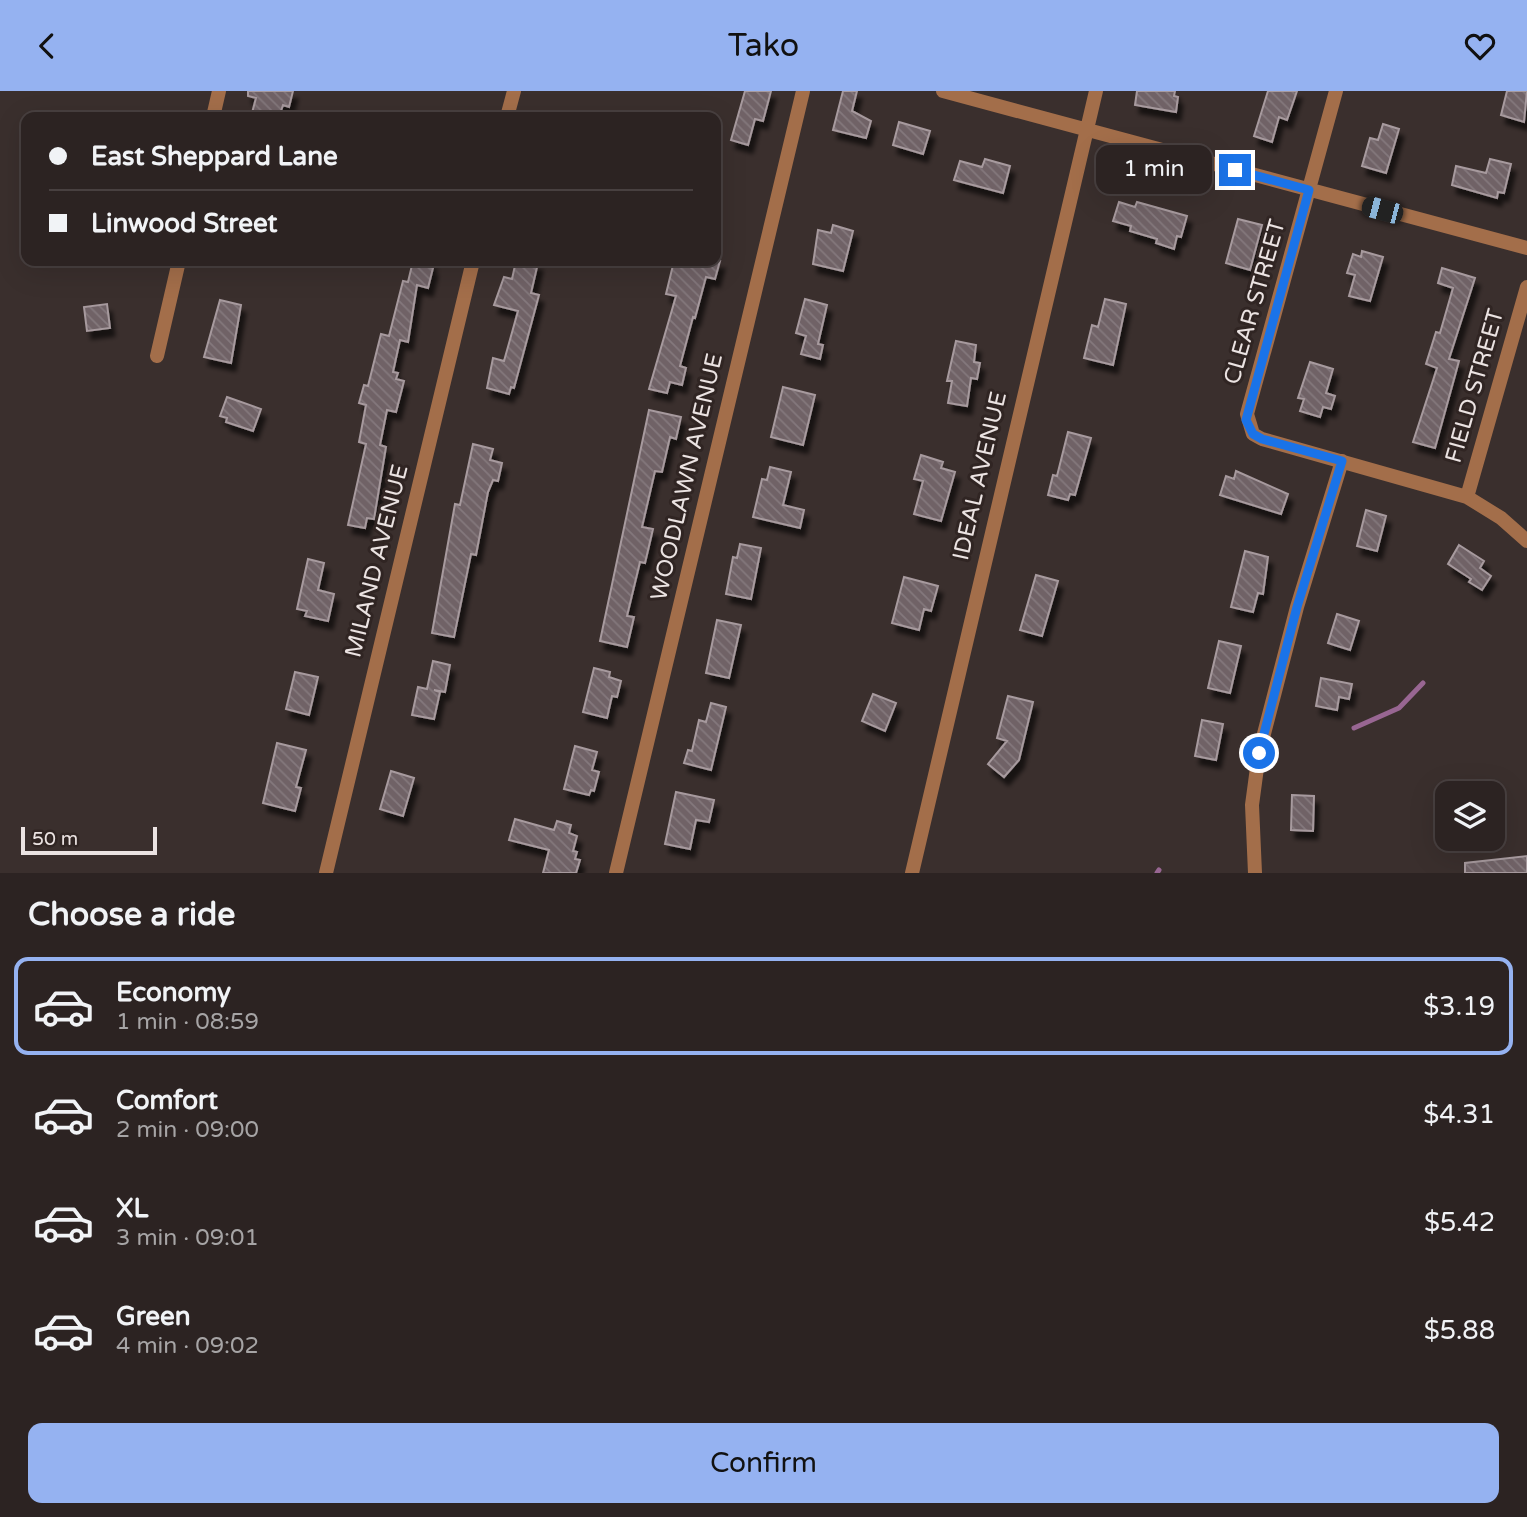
<!DOCTYPE html>
<meta charset="utf-8">
<style>
:root{--surface:#2c2322;--page:#382f2f;--text:#f1f3f6;--muted:#a6a4a5;--line:#484040;--accent:#95b2f1}
body{margin:0;font-family:"Varela Round",sans-serif;background:var(--page);color:var(--text);height:100vh;display:flex;flex-direction:column;font-size:26px;white-space:nowrap}
*{box-sizing:border-box;margin:0}
p{font-size:23px;color:var(--muted)}
.icon{flex:none;width:38px;height:38px;fill:none;stroke:currentColor;stroke-width:2;stroke-linecap:round;stroke-linejoin:round}
.map{position:relative;height:782px;overflow:hidden}
.side{display:flex;flex-direction:column;background:var(--surface);flex:1}
.side>*{flex:none}
.top-card{position:absolute;left:21px;top:21px;width:700px;height:154px;border-radius:14px;box-shadow:0 7px 28px #0002,0 0 0 2px var(--line);display:grid;align-content:center;height:154px;padding:0 28px;background:var(--surface)}
.fabs{position:absolute;left:1435px;top:690px;display:grid;gap:14px}
.fabs a{display:grid;place-items:center;width:70px;height:70px;border-radius:14px;background:var(--surface);box-shadow:0 7px 28px #0002,0 0 0 2px var(--line);font-size:35px}
.scale{position:absolute;left:21px;bottom:18px;width:136px;box-sizing:border-box;padding-left:7px;border:4px solid #ebe3e2;border-top:0;font-size:19px;line-height:24px;white-space:nowrap;color:#ebe3e2;-webkit-text-stroke:5px #302523;paint-order:stroke}
.end{position:absolute;width:32px;height:32px;margin:-16px;border:9px solid #1a73e8;background:#fff;box-shadow:0 0 0 4px #fff}
.from{border-radius:50%}
.bubble{position:absolute;height:49px;border-radius:14px;background:var(--surface);box-shadow:0 7px 28px #0002,0 0 0 2px var(--line);font-size:23px;font-weight:600;line-height:49px;text-align:center}
.car{position:absolute;width:21px;height:42px;margin:-21px -10px;border-radius:9px;box-shadow:0 0 5px 2px #0007;background:linear-gradient(#222 24%,#8ab4d8 0 40%,#222 0 76%,#8ab4d8 0 86%,#222 0)}
.top-card b{display:flex;align-items:center;gap:24px;height:66px;font-size:26px}
.top-card b+b{border-top:2px solid var(--line)}
.top-card i{width:18px;height:18px;background:var(--text)}
ul{padding:0;list-style:none}
li{display:flex;align-items:center;gap:21px;height:98px;margin:0 14px 10px;padding:0 14px;border:4px solid transparent;border-radius:14px}
li div{flex:1}
li b{display:block;font-size:26px}
li em{font-style:normal;font-weight:600}
li.current{border-color:var(--accent)}
li>.icon{width:63px;height:63px;stroke-width:1.5}
h2{padding:0 28px;font-size:32px;line-height:84px}
.action{display:flex;gap:14px;margin-top:auto;padding:14px 28px}
.action a{flex:1;height:80px;border-radius:14px;background:var(--accent);color:#111;font-size:28px;font-weight:600;line-height:80px;text-align:center}
header{display:flex;justify-content:space-between;align-items:center;height:91px;padding:0 28px;background:var(--accent);color:#111;font-size:32px;font-weight:600}
.map>svg:first-child{display:block}
.lines{fill:none;stroke-linecap:round;stroke-linejoin:round}
.stream{stroke:#986692;stroke-width:5}
.building{fill:url(#building-back-hatch);stroke:#a79a9e;stroke-width:2;filter:url(#shadow)}
.minor{stroke:#a36e4a;stroke-width:14}
.route{stroke:#1a73e8;stroke-width:9}
.labels{text-anchor:middle;dominant-baseline:central;stroke-width:6;stroke-linejoin:round;paint-order:stroke}
.street-label{font-size:23px;fill:#ebe3e2;stroke:#302523}
</style>
<header><svg class="icon" aria-label="back" viewBox="0 0 24 24"><path d="M15 5l-7 7 7 7"/></svg>Tako<svg class="icon" aria-label="heart" viewBox="0 0 24 24"><path d="M12 20l-8-8c-3-5 5-10 8-4 3-6 11-1 8 4z"/></svg></header>
<div class="map">
<svg width="1527" height="782" viewBox="0 0 1527 782">
<defs>
<pattern id="building-back-hatch" width="6" height="6" patternUnits="userSpaceOnUse" patternTransform="scale(1.75)"><rect width="6" height="6" fill="#6f6266"/><path d="M-1 5l2 2M0 0l6 6M5-1l2 2" fill="none" stroke="#84787c"/></pattern>
<filter id="shadow"><feDropShadow dx="4.5" dy="8" stdDeviation="2" flood-color="#0009"/></filter>
</defs>
<rect width="100%" height="100%" fill="#3a2f2d"/>
<g class="lines">
<!-- stream -->
<path class="stream" d="M1354 637 1399 617 1423 592
M1157 782 1159 779"/>
</g>
<!-- building -->
<path class="building" d="M248 0H293L289 16 283 14 279 26 252 22 256 7 248 5Z
M745 0H771L763 30 755 28 748 54 731 49Z
M843 0H857L852 20 871 30 866 47 833 39Z
M1137 0H1175L1174 5 1178 6 1176 21 1135 14Z
M1268 0H1297L1287 29 1279 26 1272 51 1254 45Z
M1507 0H1527L1524 31 1501 24Z
M899 31 930 40 923 63 893 54Z
M1383 33 1399 38 1386 82 1362 75 1370 47 1378 49Z
M985 68 1010 75 1003 102 954 89 960 70 982 76Z
M1490 68 1511 73 1504 102 1498 101 1497 107 1452 94 1456 75 1486 82Z
M1119 111 1135 116 1137 111 1187 125 1181 146 1177 145 1174 158 1156 152 1157 148 1130 140 1131 135 1113 130Z
M1238 128 1262 134 1250 179 1226 172Z
M833 134 853 140 843 180 813 173 818 139 831 142Z
M1362 160 1383 166 1370 210 1349 205 1355 184 1347 182 1353 163 1361 166Z
M413 170H432L430 176 433 177 428 197 417 194 408 251 400 249 393 281 398 282 396 288 404 290 396 321 387 319 380 354 386 356 374 428 367 427 365 437 348 434 366 353 359 351 366 314 359 312 364 294 368 295 381 243 389 245 403 190 408 191Z
M516 170 538 172 531 202 539 204 514 297 511 296 509 303 487 297 493 267 504 270 518 220 494 214 504 186 512 188Z
M674 170H720L715 188 706 186 695 227 693 226 680 275 686 277 682 294 670 291 667 302 649 298 676 205 666 203Z
M1442 177 1475 187 1449 268 1459 270 1435 357 1413 351 1437 277 1426 273 1436 241 1440 242 1453 197 1438 192Z
M805 208 827 214 818 253 823 254 820 268 801 263 806 245 796 242Z
M1105 208 1126 213 1113 274 1084 267 1092 234 1098 236Z
M220 209 241 214 231 272 204 266Z
M107 213 110 237 87 240 84 216Z
M956 250 976 254 974 271 980 272 977 288 971 287 967 315 948 312 952 290H947Z
M1310 271 1333 278 1326 302 1335 305 1331 318 1323 316 1320 326 1300 320 1304 308 1298 307Z
M783 296 815 304 803 354 771 346Z
M227 306 261 318 253 340 226 331 227 327 220 325Z
M649 319 681 326 676 348 670 346 662 381 655 380 642 436 653 438 645 472 640 471 627 525 634 526 627 556 600 550Z
M1068 341 1091 347 1075 404 1070 403 1068 409 1048 404 1053 384 1057 385Z
M473 353 493 358 490 369 502 372 498 390 493 389 488 401 476 464 471 463 454 546 432 542 455 413 460 414Z
M921 364 943 371 941 377 955 381 941 430 914 423 923 390 914 388Z
M770 376 791 381 783 414 804 419 800 437 753 426 762 388 767 389Z
M1236 380 1288 403 1281 423 1220 404 1226 385 1234 388Z
M1366 419 1386 425 1377 460 1357 455Z
M740 453 761 457 751 508 726 503 733 466 737 467Z
M1459 454 1484 470 1480 477 1491 485 1482 499 1469 491 1471 488 1448 473Z
M1245 460 1268 466 1263 503 1258 502 1253 521 1231 516Z
M308 468 324 472 318 499 334 503 328 530 305 525 307 520 297 518Z
M1036 484 1058 490 1042 545 1020 539Z
M904 486 938 495 931 520 924 518 919 539 892 532Z
M1337 523 1359 530 1350 559 1328 552Z
M717 529 741 534 729 587 706 582Z
M1219 550 1241 555 1230 602 1208 597Z
M433 570 450 574 445 601 434 599 440 601 434 628 412 624 418 596 427 598Z
M594 577 610 581 609 586 621 590 617 606 612 605 607 627 583 621Z
M295 581 318 586 309 624 286 618Z
M1321 587 1352 593 1349 608 1339 606 1337 619 1316 615Z
M873 603 896 612 885 640 862 630Z
M1008 605 1033 611 1019 669 1004 686 988 673 1007 650 997 647Z
M711 612 726 616 711 679 684 672 688 659 692 660 699 629 706 631Z
M1202 629 1223 633 1216 669 1195 665Z
M277 652 306 659 296 696 301 697 295 720 263 712Z
M575 655 597 661 592 679 599 681 594 700 591 699 589 704 564 698Z
M391 680 414 687 403 725 380 718Z
M676 701 714 709 709 731 696 729 690 758 665 753Z
M1292 704 1314 705 1313 740 1291 739Z
M515 728 554 739 557 730 571 734 569 742 577 745 573 760 577 761 575 768 580 769 576 782H543L549 759 509 749Z
M1527 765V782H1465V772Z"/>
<g class="lines">
<!-- minor -->
<path class="minor" d="M943 0 1527 157
M1336 0 1247 323 1253 343 1262 348 1467 406 1501 427 1527 450
M213 26 219 0
M507 26 514 0
M157 265 179 170
M1467 406 1527 196
M326 782 473 170
M616 782 803 0
M912 782 1096 0
M1255 782 1252 714 1259 662 1297 516 1342 370"/>
</g>
<g class="lines">
<!-- route -->
<path class="route" d="M1235 79 1309 99 1246 329 1253 343 1262 348 1342 370 1297 516 1259 662"/>
</g>
<g class="labels">
<!-- street labels -->
<g class="street-label">
<text transform="translate(1255 211) rotate(-74)">CLEAR STREET</text>
<text transform="translate(1475 295) rotate(-74)">FIELD STREET</text>
<text transform="translate(980 385) rotate(-77)">IDEAL AVENUE</text>
<text transform="translate(687 386) rotate(-77)">WOODLAWN AVENUE</text>
<text transform="translate(377 470) rotate(-76)">MILAND AVENUE</text>
</g>
</g>
</svg>
<div class="fabs">
<a><svg class="icon" aria-label="layers" viewBox="0 0 24 24"><path d="M12 4l9 5-9 5-9-5zM3 14l9 5 9-5"/></svg></a>
</div>
<div class="scale">50 m</div>
<i class="end from" style="left:1259px;top:662px"></i>
<i class="end" style="left:1235px;top:79px"></i>
<div class="bubble" style="left:1096px;top:54px;width:116px">1 min</div>
<i class="car" style="left:1382px;top:119px;rotate:285deg"></i>
<div class="top-card">
<b><i class="from"></i>East Sheppard Lane</b>
<b><i></i>Linwood Street</b>
</div>
</div>
<section class="side">
<h2>Choose a ride</h2>
<ul>
<li class="current"><svg class="icon" aria-label="car" viewBox="0 0 24 24"><path d="M5 17H2v-5l4-1 3-4h7l3 4 3 1v5h-3M9 17h6M6 11h13"/><circle cx="7" cy="17" r="2"/><circle cx="17" cy="17" r="2"/></svg><div><b>Economy</b><p>1 min · 08:59</p></div><em>$3.19</em></li>
<li><svg class="icon" aria-label="car" viewBox="0 0 24 24"><path d="M5 17H2v-5l4-1 3-4h7l3 4 3 1v5h-3M9 17h6M6 11h13"/><circle cx="7" cy="17" r="2"/><circle cx="17" cy="17" r="2"/></svg><div><b>Comfort</b><p>2 min · 09:00</p></div><em>$4.31</em></li>
<li><svg class="icon" aria-label="car" viewBox="0 0 24 24"><path d="M5 17H2v-5l4-1 3-4h7l3 4 3 1v5h-3M9 17h6M6 11h13"/><circle cx="7" cy="17" r="2"/><circle cx="17" cy="17" r="2"/></svg><div><b>XL</b><p>3 min · 09:01</p></div><em>$5.42</em></li>
<li><svg class="icon" aria-label="car" viewBox="0 0 24 24"><path d="M5 17H2v-5l4-1 3-4h7l3 4 3 1v5h-3M9 17h6M6 11h13"/><circle cx="7" cy="17" r="2"/><circle cx="17" cy="17" r="2"/></svg><div><b>Green</b><p>4 min · 09:02</p></div><em>$5.88</em></li>
</ul>
<div class="action"><a>Confirm</a></div>
</section>
